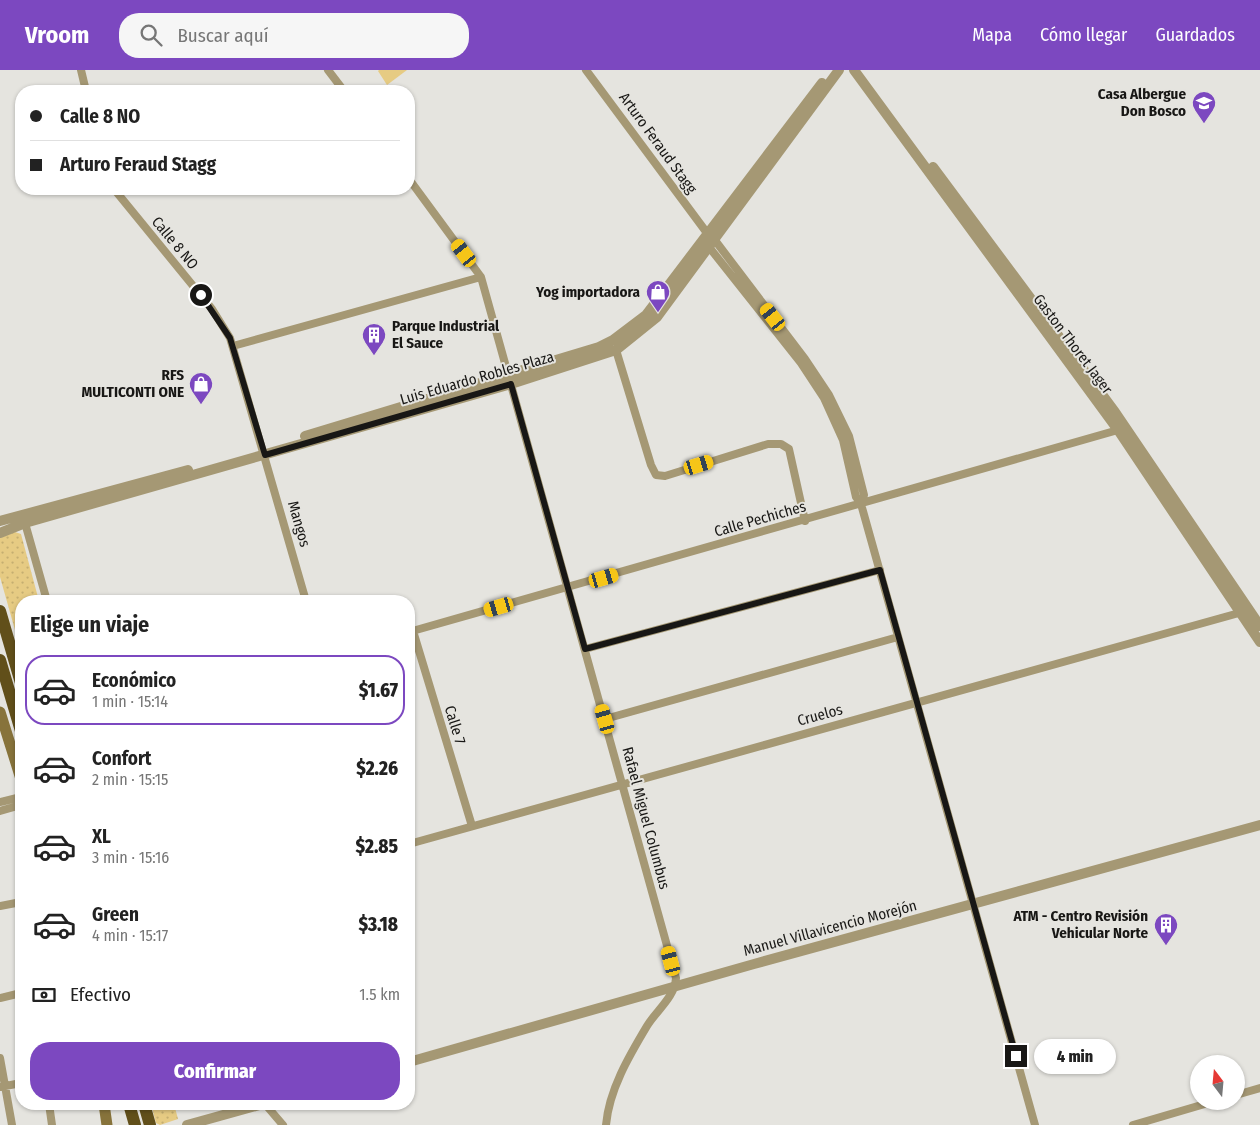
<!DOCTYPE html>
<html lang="es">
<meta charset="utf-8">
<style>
:root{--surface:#fff;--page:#f6f6f6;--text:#222;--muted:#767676;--line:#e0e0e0;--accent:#7c48c0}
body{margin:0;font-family:"Fira Sans Condensed",sans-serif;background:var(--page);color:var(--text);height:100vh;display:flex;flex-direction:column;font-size:19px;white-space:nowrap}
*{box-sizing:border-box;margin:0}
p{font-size:16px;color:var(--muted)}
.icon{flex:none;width:28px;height:28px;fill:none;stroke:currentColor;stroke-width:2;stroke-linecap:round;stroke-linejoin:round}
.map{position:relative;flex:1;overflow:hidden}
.side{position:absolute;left:15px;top:525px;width:400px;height:515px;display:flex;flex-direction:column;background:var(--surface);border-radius:20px;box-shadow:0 1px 4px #0004}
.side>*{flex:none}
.guide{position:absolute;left:15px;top:15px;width:400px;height:110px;border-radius:20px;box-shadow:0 1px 4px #0004;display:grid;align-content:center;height:110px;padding:0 15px;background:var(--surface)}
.needle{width:32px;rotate:344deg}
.tools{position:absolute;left:1190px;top:985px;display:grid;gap:10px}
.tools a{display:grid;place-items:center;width:55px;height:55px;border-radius:50%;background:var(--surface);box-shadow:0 1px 4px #0004;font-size:25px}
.end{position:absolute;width:22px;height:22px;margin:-11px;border:6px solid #181715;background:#fff;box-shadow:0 0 0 2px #fff}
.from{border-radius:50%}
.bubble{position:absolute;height:35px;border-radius:18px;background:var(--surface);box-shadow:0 1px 4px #0004;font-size:16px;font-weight:800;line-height:35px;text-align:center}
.car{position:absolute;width:15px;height:30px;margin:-15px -8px;border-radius:6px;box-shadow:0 0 4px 1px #0007;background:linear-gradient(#f5c518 24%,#345 0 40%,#f5c518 0 76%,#345 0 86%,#f5c518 0)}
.guide b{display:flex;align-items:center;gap:18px;height:48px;font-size:19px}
.guide b+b{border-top:1px solid var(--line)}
.guide i{width:12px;height:12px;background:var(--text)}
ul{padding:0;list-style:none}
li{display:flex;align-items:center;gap:15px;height:70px;margin:0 10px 8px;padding:0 5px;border:2px solid transparent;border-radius:20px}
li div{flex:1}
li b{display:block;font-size:19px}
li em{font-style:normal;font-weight:800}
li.selected{border-color:var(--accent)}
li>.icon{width:45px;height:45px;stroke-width:1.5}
h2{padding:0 15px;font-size:22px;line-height:60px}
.pay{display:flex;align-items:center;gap:12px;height:55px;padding:0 15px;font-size:19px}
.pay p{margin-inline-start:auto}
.button{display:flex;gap:10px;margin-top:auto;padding:10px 15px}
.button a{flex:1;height:58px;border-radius:20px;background:var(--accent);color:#fff;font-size:20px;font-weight:800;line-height:58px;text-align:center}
header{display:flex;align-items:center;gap:30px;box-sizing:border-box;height:70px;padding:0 25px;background:var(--accent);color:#fff}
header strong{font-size:24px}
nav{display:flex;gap:28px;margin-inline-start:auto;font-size:18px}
.search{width:350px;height:45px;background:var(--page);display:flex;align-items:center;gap:12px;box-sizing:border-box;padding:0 18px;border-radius:20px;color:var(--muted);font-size:19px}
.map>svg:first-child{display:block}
.grass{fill:url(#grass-dots)}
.green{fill:#e6cb83}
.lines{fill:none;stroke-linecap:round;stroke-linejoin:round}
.minor{stroke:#a59874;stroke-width:8}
.tertiary{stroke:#a59874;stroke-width:10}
.secondary{stroke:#87733b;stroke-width:11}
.trunk{stroke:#614f1a;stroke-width:12}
.route{stroke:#181715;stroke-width:6}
.labels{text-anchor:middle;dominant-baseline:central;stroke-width:4;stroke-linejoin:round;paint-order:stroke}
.poi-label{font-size:15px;font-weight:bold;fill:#181715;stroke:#e5e4df;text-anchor:end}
.street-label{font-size:15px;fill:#181715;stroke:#e5e4df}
</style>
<header>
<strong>Vroom</strong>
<div class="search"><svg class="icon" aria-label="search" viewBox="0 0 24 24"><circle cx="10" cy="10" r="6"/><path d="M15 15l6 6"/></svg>Buscar aquí</div>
<nav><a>Mapa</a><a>Cómo llegar</a><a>Guardados</a></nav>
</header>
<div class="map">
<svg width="1260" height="1055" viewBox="0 0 1260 1055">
<defs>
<pattern id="grass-dots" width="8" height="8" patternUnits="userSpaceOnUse" patternTransform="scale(1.25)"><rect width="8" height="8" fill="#e6cb83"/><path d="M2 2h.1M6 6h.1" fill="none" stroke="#c5ae70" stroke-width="1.8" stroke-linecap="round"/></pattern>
</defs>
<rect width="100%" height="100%" fill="#e5e4df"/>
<!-- grass -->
<path class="grass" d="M15 462 21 464 39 531H21V570L15 560 0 507V468Z
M151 1034H174L178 1049 160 1055 156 1053Z"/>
<!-- green -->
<path class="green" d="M379 0H407L387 15 378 1Z"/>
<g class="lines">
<!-- minor -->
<path class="minor" d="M81 0 86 21
M328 0 344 21
M586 0 707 163
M409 109 481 207 676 908C675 927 656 941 647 956 629 986 609 1020 606 1055
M114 119 212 239 230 268 306 531
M714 169 805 289 829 325 849 366 864 425 861 434
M709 177 801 293 824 328 843 370 856 427 861 434 1035 1055
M233 276 481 207
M616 280 651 395 656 405 665 406 768 374H781L789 379 805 451
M25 453 47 531
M413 561 472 756
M409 562 1118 360
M585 579 880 500
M605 649 898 567
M0 732 21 727
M0 741 21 735
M409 774 1239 543
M0 836 21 832
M0 928 21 923
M0 988 12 1055
M0 1017 21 1013
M1236 1025 1260 1018
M49 1034 52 1055
M265 1034 283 1055
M1133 1055 1215 1031"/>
<!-- tertiary -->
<path class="tertiary" d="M854 0 1118 360 1260 572
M933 97 1115 342 1260 556
M305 366 599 277 613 270 646 245 822 13
M0 451 188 400
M0 463 25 453 511 314 616 280 657 247 839 0
M409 992 754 894 1260 755
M187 1055 263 1034"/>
<!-- secondary -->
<path class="secondary" d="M0 642 21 709
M104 1034 107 1055"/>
<!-- trunk -->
<path class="trunk" d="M0 541 21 613
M0 590 21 661
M129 1034 135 1055
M144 1034 150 1055"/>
</g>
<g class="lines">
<!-- route -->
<path class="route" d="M201 225 230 268 265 385 511 314 585 579 880 500 1016 986"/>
</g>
<!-- icons -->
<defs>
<g id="school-pin" transform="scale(1.25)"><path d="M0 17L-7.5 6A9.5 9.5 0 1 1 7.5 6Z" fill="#7c48c0" stroke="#e5e4df"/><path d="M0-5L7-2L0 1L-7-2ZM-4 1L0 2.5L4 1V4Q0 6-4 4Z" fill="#fff"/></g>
<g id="shop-pin" transform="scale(1.25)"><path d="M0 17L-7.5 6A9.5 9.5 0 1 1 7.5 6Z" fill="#7c48c0" stroke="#e5e4df"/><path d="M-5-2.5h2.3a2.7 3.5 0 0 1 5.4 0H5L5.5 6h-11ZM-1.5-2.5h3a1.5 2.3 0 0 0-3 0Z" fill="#fff"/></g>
<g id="building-pin" transform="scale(1.25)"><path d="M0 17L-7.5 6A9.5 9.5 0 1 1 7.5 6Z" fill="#7c48c0" stroke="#e5e4df"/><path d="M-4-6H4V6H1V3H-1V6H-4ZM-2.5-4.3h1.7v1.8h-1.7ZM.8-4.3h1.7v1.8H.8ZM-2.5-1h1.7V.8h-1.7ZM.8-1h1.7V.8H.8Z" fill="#fff"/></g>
</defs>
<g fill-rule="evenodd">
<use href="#school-pin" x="1204" y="33"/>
<use href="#shop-pin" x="658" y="222"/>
<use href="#building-pin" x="374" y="265"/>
<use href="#shop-pin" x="201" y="314"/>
<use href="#building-pin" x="1166" y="855"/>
</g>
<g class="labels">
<!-- poi labels -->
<g class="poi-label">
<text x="1186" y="24">Casa Albergue<tspan x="1186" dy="17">Don Bosco</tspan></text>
<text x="640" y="222">Yog importadora</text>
<text x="392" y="256" text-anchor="start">Parque Industrial<tspan x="392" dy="17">El Sauce</tspan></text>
<text x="184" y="305">RFS<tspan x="184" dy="17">MULTICONTI ONE</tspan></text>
<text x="1148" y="846">ATM - Centro Revisión<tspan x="1148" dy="17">Vehicular Norte</tspan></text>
</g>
<!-- street labels -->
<g class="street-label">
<text transform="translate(658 73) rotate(54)">Arturo Feraud Stagg</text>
<text transform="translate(175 173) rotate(50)">Calle 8 NO</text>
<text transform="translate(1073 274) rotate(53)">Gaston Thoret Jager</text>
<text transform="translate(477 308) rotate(-16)">Luis Eduardo Robles Plaza</text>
<text transform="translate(760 449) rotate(-16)">Calle Pechiches</text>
<text transform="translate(299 454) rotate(74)">Mangos</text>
<text transform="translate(820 645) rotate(-15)">Cruelos</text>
<text transform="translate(455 655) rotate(73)">Calle 7</text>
<text transform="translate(646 748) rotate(75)">Rafael Miguel Columbus</text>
<text transform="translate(830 858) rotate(-15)">Manuel Villavicencio Morejón</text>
</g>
</g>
</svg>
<div class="tools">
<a><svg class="needle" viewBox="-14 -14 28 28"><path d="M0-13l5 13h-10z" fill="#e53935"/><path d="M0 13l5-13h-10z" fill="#767676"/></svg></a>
</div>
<i class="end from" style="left:201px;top:225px"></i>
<i class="end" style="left:1016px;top:986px"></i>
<div class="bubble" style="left:1034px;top:969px;width:82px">4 min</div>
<i class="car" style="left:464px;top:183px;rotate:323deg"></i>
<i class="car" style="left:773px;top:247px;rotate:322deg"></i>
<i class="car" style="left:699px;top:395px;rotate:73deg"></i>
<i class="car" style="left:604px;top:508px;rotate:74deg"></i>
<i class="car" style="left:499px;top:537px;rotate:254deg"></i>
<i class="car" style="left:605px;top:649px;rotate:344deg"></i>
<i class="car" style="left:671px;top:891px;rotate:345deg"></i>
<div class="guide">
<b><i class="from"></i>Calle 8 NO</b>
<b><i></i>Arturo Feraud Stagg</b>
</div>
<section class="side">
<h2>Elige un viaje</h2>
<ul>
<li class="selected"><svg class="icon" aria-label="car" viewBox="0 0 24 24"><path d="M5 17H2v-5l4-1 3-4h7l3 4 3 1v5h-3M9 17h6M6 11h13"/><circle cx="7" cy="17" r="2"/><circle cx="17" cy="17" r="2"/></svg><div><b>Económico</b><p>1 min · 15:14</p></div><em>$1.67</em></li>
<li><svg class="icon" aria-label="car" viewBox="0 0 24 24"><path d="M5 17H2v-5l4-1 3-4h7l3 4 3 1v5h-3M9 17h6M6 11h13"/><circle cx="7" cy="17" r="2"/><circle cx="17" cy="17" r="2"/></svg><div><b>Confort</b><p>2 min · 15:15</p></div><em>$2.26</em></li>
<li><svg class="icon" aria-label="car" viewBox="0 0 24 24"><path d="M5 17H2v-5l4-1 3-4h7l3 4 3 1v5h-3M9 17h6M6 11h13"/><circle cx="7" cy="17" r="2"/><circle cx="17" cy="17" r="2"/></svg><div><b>XL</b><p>3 min · 15:16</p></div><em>$2.85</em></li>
<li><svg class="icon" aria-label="car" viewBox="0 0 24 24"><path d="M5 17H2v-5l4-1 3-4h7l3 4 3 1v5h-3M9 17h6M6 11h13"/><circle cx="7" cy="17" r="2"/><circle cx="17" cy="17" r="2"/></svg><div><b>Green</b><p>4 min · 15:17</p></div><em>$3.18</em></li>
</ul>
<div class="pay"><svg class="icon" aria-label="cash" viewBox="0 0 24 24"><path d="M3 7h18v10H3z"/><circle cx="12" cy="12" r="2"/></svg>Efectivo<p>1.5 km</p></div>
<div class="button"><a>Confirmar</a></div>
</section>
</div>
